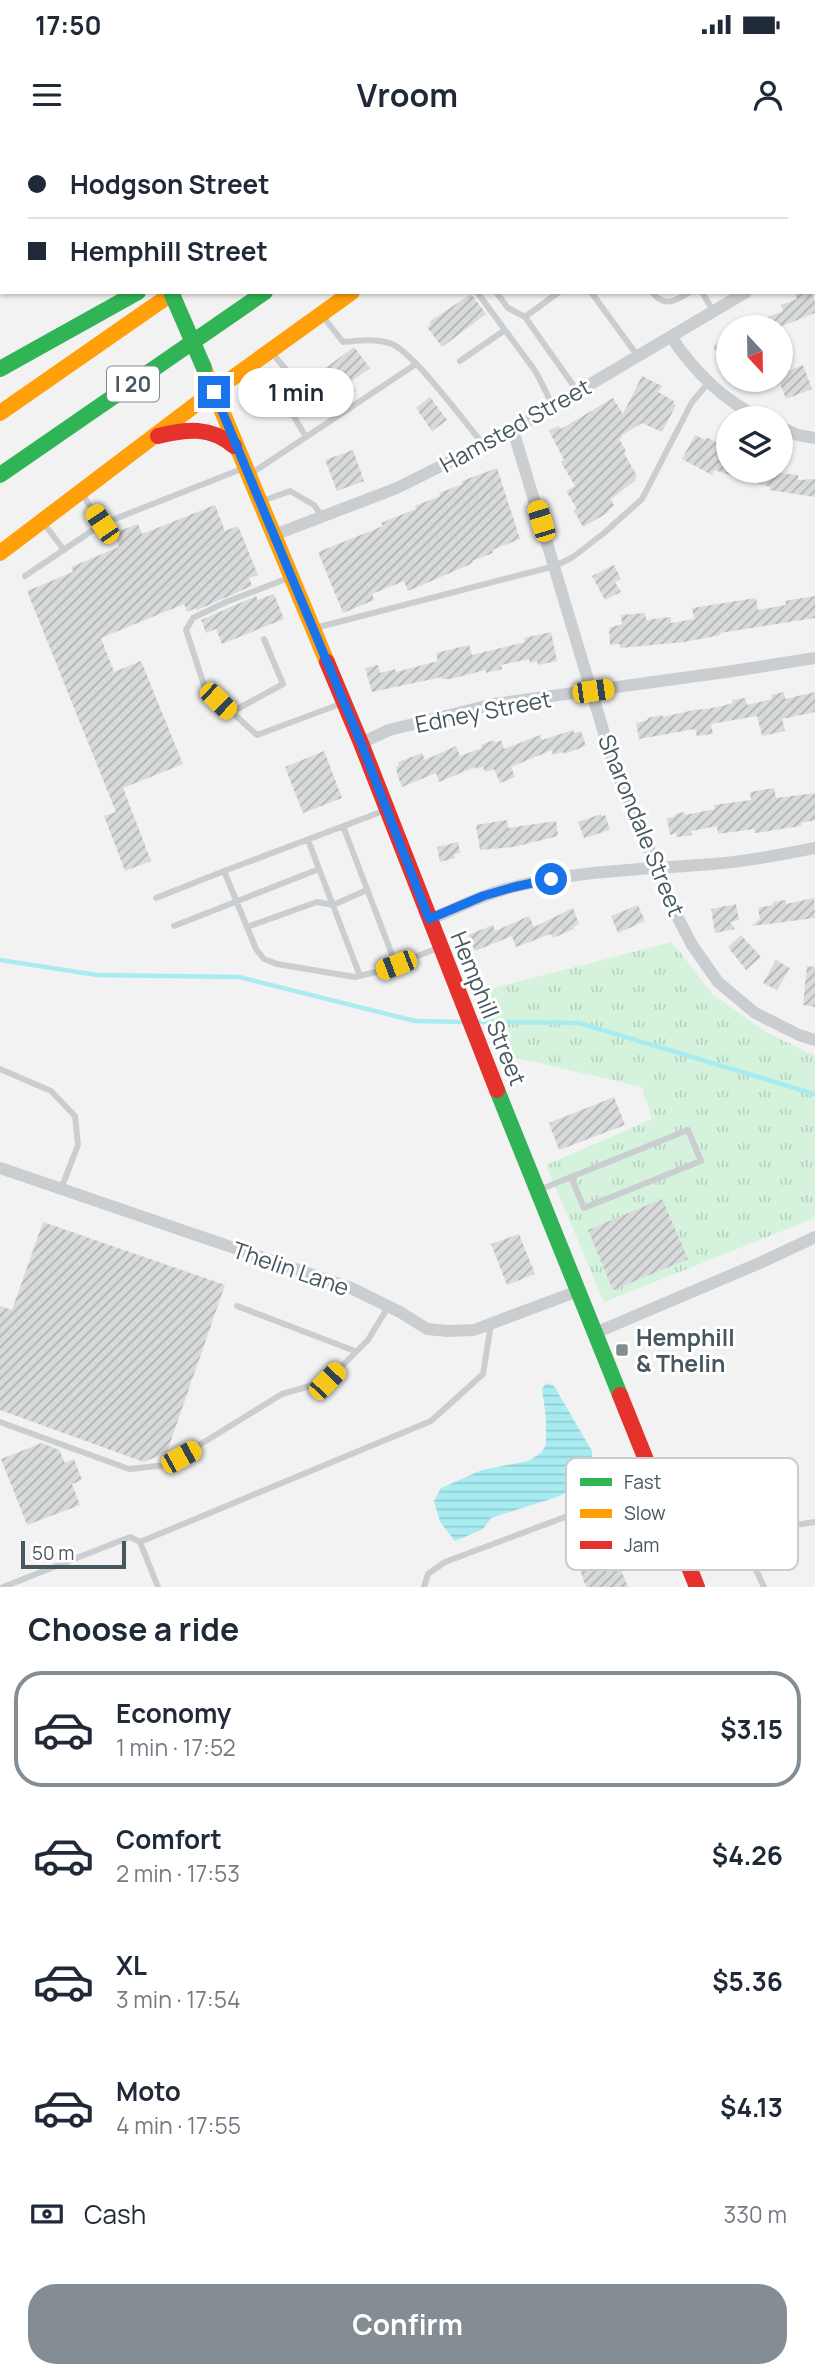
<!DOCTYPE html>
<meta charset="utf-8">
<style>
:root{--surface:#fff;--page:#f2f2f3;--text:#1f2937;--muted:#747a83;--line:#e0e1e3;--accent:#838d93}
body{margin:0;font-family:Manrope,sans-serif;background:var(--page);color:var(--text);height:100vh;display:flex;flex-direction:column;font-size:26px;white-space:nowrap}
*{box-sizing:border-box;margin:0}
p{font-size:23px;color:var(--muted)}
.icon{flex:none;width:38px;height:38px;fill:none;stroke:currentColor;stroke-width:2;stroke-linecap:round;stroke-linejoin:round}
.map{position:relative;height:1447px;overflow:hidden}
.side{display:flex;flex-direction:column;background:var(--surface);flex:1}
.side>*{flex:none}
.guide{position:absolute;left:0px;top:0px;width:816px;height:154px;box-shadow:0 2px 5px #0004;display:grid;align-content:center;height:154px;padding:0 28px;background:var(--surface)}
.needle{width:46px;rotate:158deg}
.tools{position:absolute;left:716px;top:175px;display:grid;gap:14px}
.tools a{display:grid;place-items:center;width:77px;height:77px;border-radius:50%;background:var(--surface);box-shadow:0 2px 5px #0004;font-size:35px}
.scale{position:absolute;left:21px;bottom:18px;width:105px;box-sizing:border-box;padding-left:7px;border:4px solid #475760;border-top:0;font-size:19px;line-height:24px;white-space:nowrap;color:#475760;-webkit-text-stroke:5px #fff;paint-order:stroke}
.end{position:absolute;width:32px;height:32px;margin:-16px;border:9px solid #1a73e8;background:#fff;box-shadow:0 0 0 4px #fff}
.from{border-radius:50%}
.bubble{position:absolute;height:49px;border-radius:24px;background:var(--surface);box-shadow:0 2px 5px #0004;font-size:23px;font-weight:700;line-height:49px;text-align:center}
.car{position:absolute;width:21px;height:42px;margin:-21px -10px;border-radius:9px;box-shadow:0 0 5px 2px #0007;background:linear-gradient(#f5c518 24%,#345 0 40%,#f5c518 0 76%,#345 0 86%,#f5c518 0)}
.guide b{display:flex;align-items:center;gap:24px;height:66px;font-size:26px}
.guide b+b{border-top:2px solid var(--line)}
.guide i{width:18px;height:18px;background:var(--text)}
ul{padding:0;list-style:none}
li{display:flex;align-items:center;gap:21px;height:116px;margin:0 14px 10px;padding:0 14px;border:4px solid transparent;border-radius:28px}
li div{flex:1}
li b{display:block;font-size:26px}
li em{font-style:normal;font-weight:700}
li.on{border-color:var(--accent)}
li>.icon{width:63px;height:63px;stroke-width:1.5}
h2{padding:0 28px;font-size:32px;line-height:84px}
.pay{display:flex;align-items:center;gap:18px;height:77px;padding:0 28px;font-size:26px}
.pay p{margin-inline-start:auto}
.primary-button{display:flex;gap:14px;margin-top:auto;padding:14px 28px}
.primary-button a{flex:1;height:80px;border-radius:28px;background:var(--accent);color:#fff;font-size:28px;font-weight:700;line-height:80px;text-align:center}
.status{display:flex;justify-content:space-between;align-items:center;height:49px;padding:0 35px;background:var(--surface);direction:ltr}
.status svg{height:19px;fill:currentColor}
header{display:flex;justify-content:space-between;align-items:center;height:91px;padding:0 28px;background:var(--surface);font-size:32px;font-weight:700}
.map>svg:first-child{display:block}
.grass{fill:url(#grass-tufts)}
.water{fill:url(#water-rules)}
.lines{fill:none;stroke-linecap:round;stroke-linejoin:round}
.stream{stroke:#a8ecf1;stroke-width:4.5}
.building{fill:url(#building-hatch)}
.lane{stroke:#cbced1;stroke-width:6}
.street{stroke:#cbced1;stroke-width:12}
.fast{stroke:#30b455;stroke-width:16}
.slow{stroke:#ff9f0a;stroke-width:16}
.jam{stroke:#e5322d;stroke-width:16}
.fast-bridge{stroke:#30b455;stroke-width:16}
.route{stroke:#1a73e8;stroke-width:9}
.poi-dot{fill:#838d93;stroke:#fff;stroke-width:2.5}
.labels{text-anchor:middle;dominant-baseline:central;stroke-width:6;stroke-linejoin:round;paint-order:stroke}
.shield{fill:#fff;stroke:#7e8990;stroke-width:2}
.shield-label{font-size:21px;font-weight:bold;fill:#475760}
.street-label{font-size:23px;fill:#475760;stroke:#fff}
.poi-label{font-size:23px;font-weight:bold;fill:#475760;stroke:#fff;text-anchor:start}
.key{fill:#fff;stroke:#c8cdcf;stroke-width:2}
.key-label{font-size:19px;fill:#475760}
</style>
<div class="status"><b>17:50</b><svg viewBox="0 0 49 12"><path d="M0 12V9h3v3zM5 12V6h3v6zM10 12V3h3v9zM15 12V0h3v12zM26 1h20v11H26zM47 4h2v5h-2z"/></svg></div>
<header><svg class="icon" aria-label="menu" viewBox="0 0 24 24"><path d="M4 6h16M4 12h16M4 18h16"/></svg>Vroom<svg class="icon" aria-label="person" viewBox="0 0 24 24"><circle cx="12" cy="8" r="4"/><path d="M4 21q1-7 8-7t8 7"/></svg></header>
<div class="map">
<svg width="815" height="1447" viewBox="0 0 815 1447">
<defs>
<pattern id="grass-tufts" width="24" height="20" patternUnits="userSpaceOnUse" patternTransform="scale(1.75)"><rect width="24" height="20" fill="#d5f2dd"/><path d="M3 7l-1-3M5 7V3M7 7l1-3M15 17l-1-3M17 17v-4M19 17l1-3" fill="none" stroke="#b8d2c0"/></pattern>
<pattern id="water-rules" width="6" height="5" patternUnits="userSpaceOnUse" patternTransform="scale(1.75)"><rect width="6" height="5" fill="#a8ecf1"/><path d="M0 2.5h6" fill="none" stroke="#92ccd1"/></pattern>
<pattern id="building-hatch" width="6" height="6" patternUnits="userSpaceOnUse" patternTransform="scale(1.75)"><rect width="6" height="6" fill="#d8dadb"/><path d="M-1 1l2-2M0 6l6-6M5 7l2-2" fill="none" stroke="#b1b4b5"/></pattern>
</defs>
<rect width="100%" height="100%" fill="#f2f2f2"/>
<!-- grass -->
<path class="grass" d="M672 802 712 854 764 891 815 916V1078L604 1162 546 1025 652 979 642 947 500 914 478 852Z"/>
<!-- water -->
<path class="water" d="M546 1243 554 1246 592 1311V1326L575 1348 557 1357 491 1378 483 1389 455 1401 440 1382 434 1361 441 1348 482 1330 528 1321 541 1313 546 1305V1278L542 1249Z"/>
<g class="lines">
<!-- stream -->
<path class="stream" d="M0 820 97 835 239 837 415 881 464 882
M473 882 579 883 815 954"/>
</g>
<!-- building -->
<path class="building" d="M802 152H811L815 162V173L780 187H744L783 171 781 165 797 159 795 155Z
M471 154 486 174 442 207 427 187 431 184 429 182Z
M728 197V231L713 206Z
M354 207 370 228 349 243 356 251 339 264 335 259 322 269 319 265 310 272 296 254 298 248Z
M803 225 812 249 786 259 780 244V234Z
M642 236 662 246 658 252 674 261 673 263 676 265 662 292 642 283 622 295V297L619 299 626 311 624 313 637 336 635 338 636 340 611 359 614 366 608 370 609 372 583 387 574 371 577 369 566 351 575 346 561 322 564 320 549 291 558 286 561 289 613 258 623 274Z
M430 257 447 280 432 291 416 268Z
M695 295 705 300 706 297 728 308V331H761L798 335V340L815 339V357L770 350V347L714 330 712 335 682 319Z
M353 310 364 341 337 351 325 320Z
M497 328 520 399 492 410 493 413 472 421 473 423 408 451 404 441 372 454 374 460 343 473 318 412 383 386 381 383 416 369 415 366 440 356 439 353 463 344 462 341Z
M215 365 225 391 238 386 258 435 249 438 252 446 197 470 196 468 187 472 184 464 101 498 114 532 141 521 183 624 123 648 151 721 125 731 104 676 116 672 27 451 73 432 71 427 119 407 114 393 138 384 142 394Z
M614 425 621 439 615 442 621 452 605 460 592 436Z
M274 454 284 479 222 504 216 489 206 493 201 480 256 456 258 460Z
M815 456V478L720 493 721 495 684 502 620 508V504L610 505 609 488 622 484 621 475 645 473 646 480 671 477V483L694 479 692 468 756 458 758 470 786 465 785 461Z
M551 492 557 521 538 525 537 521 530 523 529 519 501 525 502 529 486 533V530L450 539H442V537L372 552 365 528 378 525 380 533 395 529 396 532 438 521 436 513 469 505 472 515 525 502 524 498Z
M784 552 785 559 815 552V572L782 579 785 591 762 596 757 576 711 584 713 594 697 596 695 589 639 599 636 583 648 580 647 578 662 575 663 577 698 569V570L718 567 733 563 732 560 745 558 747 565 772 559 771 555Z
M573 590 574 593 581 591 586 606 564 614 563 612 553 615 552 610 511 627 515 637 500 643 494 629 485 632 483 627 476 629 475 627 439 642 436 633 402 647 398 637 396 627 399 625 398 622 422 613 425 620 456 606 460 616 482 608 481 605 494 600 495 603 501 600 504 609 540 595 542 600Z
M324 611 342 658 303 673 285 627Z
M774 648 776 658 815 653V680L801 683V686L755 693 754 689 718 694 717 686 691 691 692 695 677 697 676 693 670 695 667 678 674 677 676 674 684 672 685 675 715 669 714 665 751 660 750 652Z
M601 674V676L605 675 610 690 584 698 578 682Z
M507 680 508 688 556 681 558 696 514 707 480 710 476 685Z
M458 702 460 713 454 714 455 718 440 722 437 707Z
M814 758 815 778 751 786 760 779 758 768 773 765V762L786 760V764Z
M736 764 739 780 730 782 735 789 715 793 711 769Z
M638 765 645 781 618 793 611 776Z
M573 768 579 784 573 787 574 789 553 798 551 794 516 807 512 796 475 811 468 795 493 785 495 791 529 776 534 787Z
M741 795 761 817 746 830 728 807Z
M776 820 790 828 777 850 763 843Z
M807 826 815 827V867L803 865Z
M614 957 625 985 559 1010 549 983Z
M662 1059 688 1119 613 1150 588 1090Z
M43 1082 225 1145 167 1312 144 1322 0 1270V1166L12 1170Z
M519 1094 535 1134 507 1145 491 1104Z
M42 1303 59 1310 65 1323 74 1319 82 1340 72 1344 80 1365 27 1385 1 1319Z
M605 1412 608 1417 617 1414 624 1427 621 1430 628 1447H586L579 1427 596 1421 594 1416Z"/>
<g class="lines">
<!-- lane -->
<path class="lane" d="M41 0 42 2
M652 0 653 2
M761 2 764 0
M0 26 2 30
M0 77 2 76
M477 152 536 232 553 266
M496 152 508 168 525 177
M559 152 525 177 578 252
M591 152 637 215
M652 152C664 168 676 161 690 152
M702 152 713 171
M321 174 343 202C358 201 378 198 392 204 416 215 465 283 484 305
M271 212 295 240 287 265 306 297
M460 221 505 190
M249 335 416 224
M82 354 102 384
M260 362 290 351 314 365 322 376
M42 381 64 410
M25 436 102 384 244 328
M291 437 226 462 193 478 186 490 205 548 257 595 343 563
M315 488 555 426 573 417 604 393 642 359 692 262 709 242
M230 573 283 544 264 499
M386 670 224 731 256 809 264 819 277 824 355 837 376 832 438 808
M343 686 396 825
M308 700 360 836
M156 758 224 731
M174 786 319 729
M247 787 317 762 333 765 367 750
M0 929 51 951 75 976 78 1005 61 1049
M539 1050 571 1037 584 1068 701 1021 688 990 571 1037
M237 1166 355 1211
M0 1282 129 1329 167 1325 282 1254 327 1241 368 1200 388 1167
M3 1447 130 1397 140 1402
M158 1447 140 1402 431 1281 483 1234 491 1184
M424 1447 428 1434 445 1422 653 1344
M764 1447 745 1406 750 1392 815 1382"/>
<!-- street -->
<path class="street" d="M786 0 787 2
M814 48 815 50
M814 110 815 109
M672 198C693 230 726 263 761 278
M780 287 798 295 815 298
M513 290 613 623 678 778 692 805 718 842 755 873 799 895 815 900
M274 395 397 348 513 290 746 152
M361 603 389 590 494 564 733 531 815 518
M429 780C457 768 484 754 513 747 573 731 637 730 699 725 738 723 776 716 815 708
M0 1028 351 1148 400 1172 427 1189 447 1191 474 1190 578 1151
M595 1193 762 1122 815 1097"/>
<!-- fast -->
<path class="fast" d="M97 0 98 2
M120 0 121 2
M274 2 278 0
M481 2 484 0
M0 145 2 144
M0 229 138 152
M0 335 265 152
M497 950 620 1255"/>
<!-- slow -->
<path class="slow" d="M204 228 327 522
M0 273 174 152
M0 413 199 262 352 152"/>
<!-- jam -->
<path class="jam" d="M395 2 398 0
M579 2 582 0
M0 131 2 130
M158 296C187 289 210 286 234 306
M327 522 361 603 497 950
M620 1255 697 1447"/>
<!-- fast-bridge -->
<path class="fast-bridge" d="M171 152 204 228"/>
</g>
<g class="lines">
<!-- route -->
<path class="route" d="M214 252 361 603 429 779 483 756 514 747 551 739"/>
</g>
<!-- markers -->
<rect class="poi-dot" x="615" y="1203" width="14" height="14" rx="3.5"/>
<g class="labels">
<!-- shield labels -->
<rect class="shield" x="107" y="226.5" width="52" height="35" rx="5"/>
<g class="shield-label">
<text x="133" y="244">I 20</text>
</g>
<!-- street labels -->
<g class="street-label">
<text transform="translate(515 285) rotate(-29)">Hamsted Street</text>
<text transform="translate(483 571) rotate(-11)">Edney Street</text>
<text transform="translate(642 685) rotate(68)">Sharondale Street</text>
<text transform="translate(489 868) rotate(68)">Hemphill Street</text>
<text transform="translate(291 1128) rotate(19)">Thelin Lane</text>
</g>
<!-- poi labels -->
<g class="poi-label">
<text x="636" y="1197">Hemphill<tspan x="636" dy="26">&amp; Thelin</tspan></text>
</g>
</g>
<!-- legend -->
<rect x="566" y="1318" width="232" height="112" rx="10" class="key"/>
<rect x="580" y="1338" width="32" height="8" fill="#30b455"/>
<rect x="580" y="1369" width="32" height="9" fill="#ff9f0a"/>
<rect x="580" y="1401" width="32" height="8" fill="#e5322d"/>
<g class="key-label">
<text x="624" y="1349">Fast</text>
<text x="624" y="1380">Slow</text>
<text x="624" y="1412">Jam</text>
</g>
</svg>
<div class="tools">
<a><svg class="needle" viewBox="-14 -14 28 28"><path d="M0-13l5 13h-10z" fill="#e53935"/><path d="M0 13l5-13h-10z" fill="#747a83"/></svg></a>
<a><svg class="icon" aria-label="layers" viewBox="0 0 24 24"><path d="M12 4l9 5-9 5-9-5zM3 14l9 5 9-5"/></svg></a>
</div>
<div class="scale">50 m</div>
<i class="end from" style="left:551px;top:739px"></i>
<i class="end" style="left:214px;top:252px"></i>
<div class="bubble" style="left:238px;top:228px;width:116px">1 min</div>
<i class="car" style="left:541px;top:381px;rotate:343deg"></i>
<i class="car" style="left:102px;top:384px;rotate:326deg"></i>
<i class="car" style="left:593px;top:551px;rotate:82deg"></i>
<i class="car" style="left:218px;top:561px;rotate:134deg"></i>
<i class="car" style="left:396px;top:825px;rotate:249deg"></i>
<i class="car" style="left:327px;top:1241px;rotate:44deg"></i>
<i class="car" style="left:181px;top:1317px;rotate:61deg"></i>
<div class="guide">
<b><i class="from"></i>Hodgson Street</b>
<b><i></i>Hemphill Street</b>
</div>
</div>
<section class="side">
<h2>Choose a ride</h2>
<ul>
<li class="on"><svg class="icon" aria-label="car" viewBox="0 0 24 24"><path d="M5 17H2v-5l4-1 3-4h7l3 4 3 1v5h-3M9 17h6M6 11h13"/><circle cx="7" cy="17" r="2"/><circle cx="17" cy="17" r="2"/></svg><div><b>Economy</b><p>1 min · 17:52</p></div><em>$3.15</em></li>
<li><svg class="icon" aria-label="car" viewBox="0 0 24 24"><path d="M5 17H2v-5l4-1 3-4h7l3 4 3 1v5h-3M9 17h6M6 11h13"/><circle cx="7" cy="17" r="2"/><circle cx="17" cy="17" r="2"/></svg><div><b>Comfort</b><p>2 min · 17:53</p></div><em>$4.26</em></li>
<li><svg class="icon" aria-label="car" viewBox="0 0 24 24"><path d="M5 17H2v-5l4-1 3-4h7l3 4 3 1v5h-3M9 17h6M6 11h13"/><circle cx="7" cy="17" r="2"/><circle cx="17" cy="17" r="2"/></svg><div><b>XL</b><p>3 min · 17:54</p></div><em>$5.36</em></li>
<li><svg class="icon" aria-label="car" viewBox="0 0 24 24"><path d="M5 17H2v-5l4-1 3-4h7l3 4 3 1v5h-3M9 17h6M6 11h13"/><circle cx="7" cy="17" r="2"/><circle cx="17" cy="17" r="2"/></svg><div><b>Moto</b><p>4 min · 17:55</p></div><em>$4.13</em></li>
</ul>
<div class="pay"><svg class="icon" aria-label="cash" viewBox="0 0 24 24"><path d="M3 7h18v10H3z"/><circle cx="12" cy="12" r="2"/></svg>Cash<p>330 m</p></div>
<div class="primary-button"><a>Confirm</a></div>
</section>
